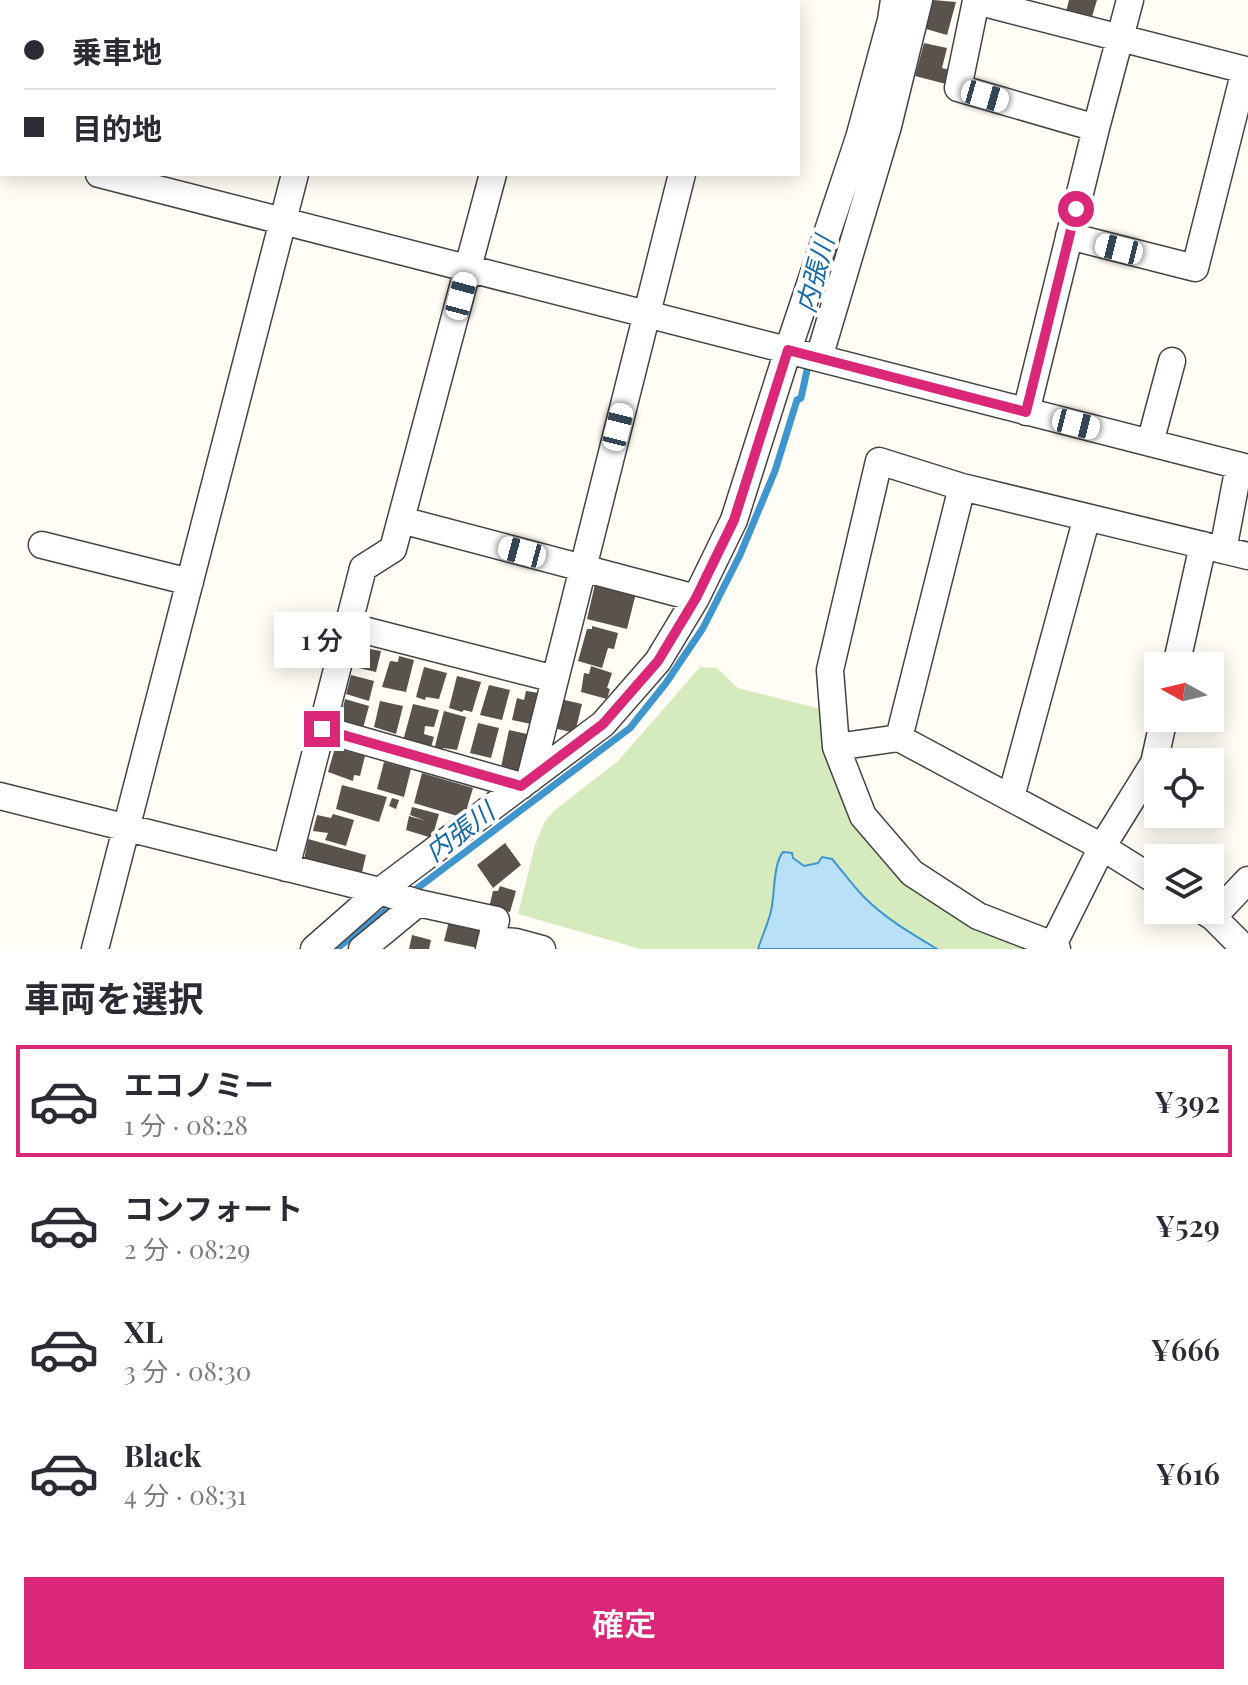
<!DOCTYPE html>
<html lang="ja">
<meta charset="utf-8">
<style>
:root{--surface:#fff;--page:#f7f7f7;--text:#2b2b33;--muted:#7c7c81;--line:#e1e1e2;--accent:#db2777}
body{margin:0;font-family:"Playfair Display","Noto Sans JP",serif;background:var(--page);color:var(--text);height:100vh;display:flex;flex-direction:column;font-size:30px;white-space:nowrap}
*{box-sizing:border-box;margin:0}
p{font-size:26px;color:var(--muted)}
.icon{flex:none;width:44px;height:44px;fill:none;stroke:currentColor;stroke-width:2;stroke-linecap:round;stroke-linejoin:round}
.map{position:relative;height:949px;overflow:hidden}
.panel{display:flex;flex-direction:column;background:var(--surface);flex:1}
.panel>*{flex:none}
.guide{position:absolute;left:0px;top:0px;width:800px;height:176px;box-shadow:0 4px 20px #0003;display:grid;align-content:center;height:176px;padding:0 24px;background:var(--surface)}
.needle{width:52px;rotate:278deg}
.buttons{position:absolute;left:1144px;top:652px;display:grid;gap:16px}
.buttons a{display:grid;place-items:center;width:80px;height:80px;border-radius:0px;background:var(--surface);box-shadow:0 4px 20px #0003;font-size:40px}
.end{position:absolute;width:36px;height:36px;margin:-18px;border:10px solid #db2777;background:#fff;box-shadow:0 0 0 4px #fff}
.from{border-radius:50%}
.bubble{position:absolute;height:56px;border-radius:0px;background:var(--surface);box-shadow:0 4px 20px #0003;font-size:26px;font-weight:600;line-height:56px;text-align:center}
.car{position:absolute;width:24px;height:48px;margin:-24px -12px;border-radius:10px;box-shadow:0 0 6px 2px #0007;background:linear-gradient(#fff 24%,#345 0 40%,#fff 0 76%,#345 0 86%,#fff 0)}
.guide b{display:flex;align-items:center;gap:28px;height:76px;font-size:30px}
.guide b+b{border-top:2px solid var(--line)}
.guide i{width:20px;height:20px;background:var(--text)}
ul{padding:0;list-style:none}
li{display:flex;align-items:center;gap:24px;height:112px;margin:0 16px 12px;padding:0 8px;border:4px solid transparent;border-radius:0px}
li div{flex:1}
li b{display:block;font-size:30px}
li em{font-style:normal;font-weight:600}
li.active{border-color:var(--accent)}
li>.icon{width:72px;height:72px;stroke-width:1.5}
h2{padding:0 24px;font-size:36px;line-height:96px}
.action{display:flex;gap:16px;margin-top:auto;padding:16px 24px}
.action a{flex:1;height:92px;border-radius:0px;background:var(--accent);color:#fff;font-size:32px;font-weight:600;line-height:92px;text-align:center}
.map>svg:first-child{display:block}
.green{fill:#d5ebbd}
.water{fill:#b9e0f7;stroke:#3f96cf;stroke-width:2}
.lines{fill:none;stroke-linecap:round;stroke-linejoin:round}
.stream{stroke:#3f96cf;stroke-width:7}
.building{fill:#5a524d}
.minor-casing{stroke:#444;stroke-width:29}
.minor{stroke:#fff;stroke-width:26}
.route{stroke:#db2777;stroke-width:10}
.labels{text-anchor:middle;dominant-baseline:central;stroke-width:8;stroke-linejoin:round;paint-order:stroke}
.water-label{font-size:26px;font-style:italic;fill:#1768a6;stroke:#fff}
</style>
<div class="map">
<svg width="1248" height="949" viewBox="0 0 1248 949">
<rect width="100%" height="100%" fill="#fffdf5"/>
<!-- green -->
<path class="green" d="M700 667 717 668 738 688 825 710V737L835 781 862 829 1040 949H641L518 914 535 845 545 821 555 810 618 761Z"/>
<!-- water -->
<path class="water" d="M783 852 792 853 793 858 804 866 818 863 822 857 832 859C843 872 853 886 865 898 886 919 912 934 937 949H758C762 936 768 924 771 911 775 894 773 864 783 852Z"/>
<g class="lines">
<!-- stream -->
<path class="stream" d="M411 893 630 728 666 683 703 628 740 555 775 471 797 400 801 398 809 361
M336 949 397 902"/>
</g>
<!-- building -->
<path class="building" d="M933 0 956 2 947 35 926 29Z
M1069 0H1097L1091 20 1065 15Z
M924 43 947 48 942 68 950 70 946 84 915 76Z
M595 584 636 593 627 629 587 619Z
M592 626 618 633 614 649 608 648 602 668 578 661 587 629H592Z
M358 647 381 651 376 672 354 667Z
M399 656 414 660 406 692 382 687 390 661 398 662Z
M591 666 612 673 607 688 610 689 607 699 581 692 584 673 589 674Z
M424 667 447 673 439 699 426 697 425 700 416 697Z
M351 675 374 681 369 701 346 694Z
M457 676 481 682 472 712 464 710 462 712 449 708Z
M489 685 510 690 502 720 480 715Z
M526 691 539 693 531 724 512 720 517 698 524 700Z
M345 699 369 706 363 728 340 721Z
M560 699 582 704 575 733 553 728Z
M380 701 403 706 396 734 374 727Z
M413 704 439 710 434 727 425 726 424 734 434 737 431 747 403 741Z
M444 711 466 717 457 750 443 748V751L434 750Z
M478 723 499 728 491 758 470 753Z
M509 730 527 734 518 772 501 767Z
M335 748 365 756 360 776 354 775 353 781 328 772Z
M384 762 411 769 404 797 377 789Z
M422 773 473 788 464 818 414 803Z
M342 785 387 797 379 822 336 809Z
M392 798 399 800 396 809 389 806Z
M412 807 439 814 432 838 406 830 409 816 426 821 410 815Z
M333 814 354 820 346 846 325 840 328 833 313 831 317 815 331 818Z
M308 839 366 855 361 877 304 860Z
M505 843 521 865 493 888 477 865Z
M500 886 516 891 510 912 489 908 493 891H498Z
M449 921 482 930 478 948 444 941Z
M412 935 431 940 429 949H409Z"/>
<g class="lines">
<!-- minor casing -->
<g class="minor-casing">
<path id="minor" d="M194 0 202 2
M338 2V0
M537 2 538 0
M726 2V0
M0 149 2 150
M99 174 1248 468
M1069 236 1195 268 1245 70 976 1 958 88 1096 128
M819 358 888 126 919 0
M1026 412 1096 128 1130 0
M1150 443 1172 361
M962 487 899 738 1102 847 1158 882
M401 520 696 598
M42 545 190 582
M1223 550 1239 466
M348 626 555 679
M1176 666 1203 545
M322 729 521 786
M836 747 899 738
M530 779 682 174
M0 796 380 891 418 903 496 920 489 949
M1011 797 1087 517
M286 868 363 568 393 549 493 174
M1202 910 1213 917 1245 949
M1213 917 1248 880
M491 940 516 942 542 949
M1053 945 1102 847 1154 763 1164 718
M95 949 295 174
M314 949 380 891 603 724 658 661 696 598 734 520 788 350 859 138 891 20 894 0
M362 949 418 903
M1057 949 1053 945 978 916 912 873 863 816 836 747 830 670 879 461 962 487 1248 556"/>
</g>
<!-- minor -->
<use href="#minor" class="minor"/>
</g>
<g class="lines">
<!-- route -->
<path class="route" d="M322 729 521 786 603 724 658 661 696 598 734 520 788 350 1026 412 1076 209"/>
</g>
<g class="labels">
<!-- water labels -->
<g class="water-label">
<text transform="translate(814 274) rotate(-75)">内張川</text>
<text transform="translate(459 831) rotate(-37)">内張川</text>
</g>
</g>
</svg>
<div class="buttons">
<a><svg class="needle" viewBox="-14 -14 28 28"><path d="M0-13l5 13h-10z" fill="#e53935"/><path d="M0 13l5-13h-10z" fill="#7c7c81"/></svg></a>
<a><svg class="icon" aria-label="locate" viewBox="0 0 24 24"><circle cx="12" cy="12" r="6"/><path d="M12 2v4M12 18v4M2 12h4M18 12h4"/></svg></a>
<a><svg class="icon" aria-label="layers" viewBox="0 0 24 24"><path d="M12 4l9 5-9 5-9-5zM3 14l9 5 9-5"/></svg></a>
</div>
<i class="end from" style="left:1076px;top:209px"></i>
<i class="end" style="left:322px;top:729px"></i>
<div class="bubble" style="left:274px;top:612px;width:96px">1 分</div>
<i class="car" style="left:985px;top:96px;rotate:106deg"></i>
<i class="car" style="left:1119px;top:249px;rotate:284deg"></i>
<i class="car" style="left:461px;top:296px;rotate:15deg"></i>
<i class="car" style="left:1076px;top:424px;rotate:104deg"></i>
<i class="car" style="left:618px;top:427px;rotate:14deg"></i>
<i class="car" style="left:522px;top:552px;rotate:285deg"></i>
<div class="guide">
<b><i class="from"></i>乗車地</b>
<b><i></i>目的地</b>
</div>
</div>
<section class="panel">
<h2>車両を選択</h2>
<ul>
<li class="active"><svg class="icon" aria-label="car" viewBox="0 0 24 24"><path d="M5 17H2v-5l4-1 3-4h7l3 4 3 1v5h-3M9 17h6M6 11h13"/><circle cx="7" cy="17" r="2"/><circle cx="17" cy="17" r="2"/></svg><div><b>エコノミー</b><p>1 分 · 08:28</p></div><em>¥392</em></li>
<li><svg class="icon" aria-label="car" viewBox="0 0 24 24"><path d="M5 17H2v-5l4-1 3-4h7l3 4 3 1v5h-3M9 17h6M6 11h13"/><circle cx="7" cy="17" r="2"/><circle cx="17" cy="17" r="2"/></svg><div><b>コンフォート</b><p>2 分 · 08:29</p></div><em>¥529</em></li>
<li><svg class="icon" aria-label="car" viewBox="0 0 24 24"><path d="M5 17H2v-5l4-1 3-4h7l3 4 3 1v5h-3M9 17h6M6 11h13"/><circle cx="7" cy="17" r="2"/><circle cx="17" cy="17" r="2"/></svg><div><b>XL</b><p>3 分 · 08:30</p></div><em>¥666</em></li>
<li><svg class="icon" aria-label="car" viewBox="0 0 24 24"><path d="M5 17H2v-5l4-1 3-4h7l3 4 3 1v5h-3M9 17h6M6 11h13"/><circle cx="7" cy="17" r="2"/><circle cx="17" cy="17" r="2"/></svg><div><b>Black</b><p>4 分 · 08:31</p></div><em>¥616</em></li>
</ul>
<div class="action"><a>確定</a></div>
</section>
